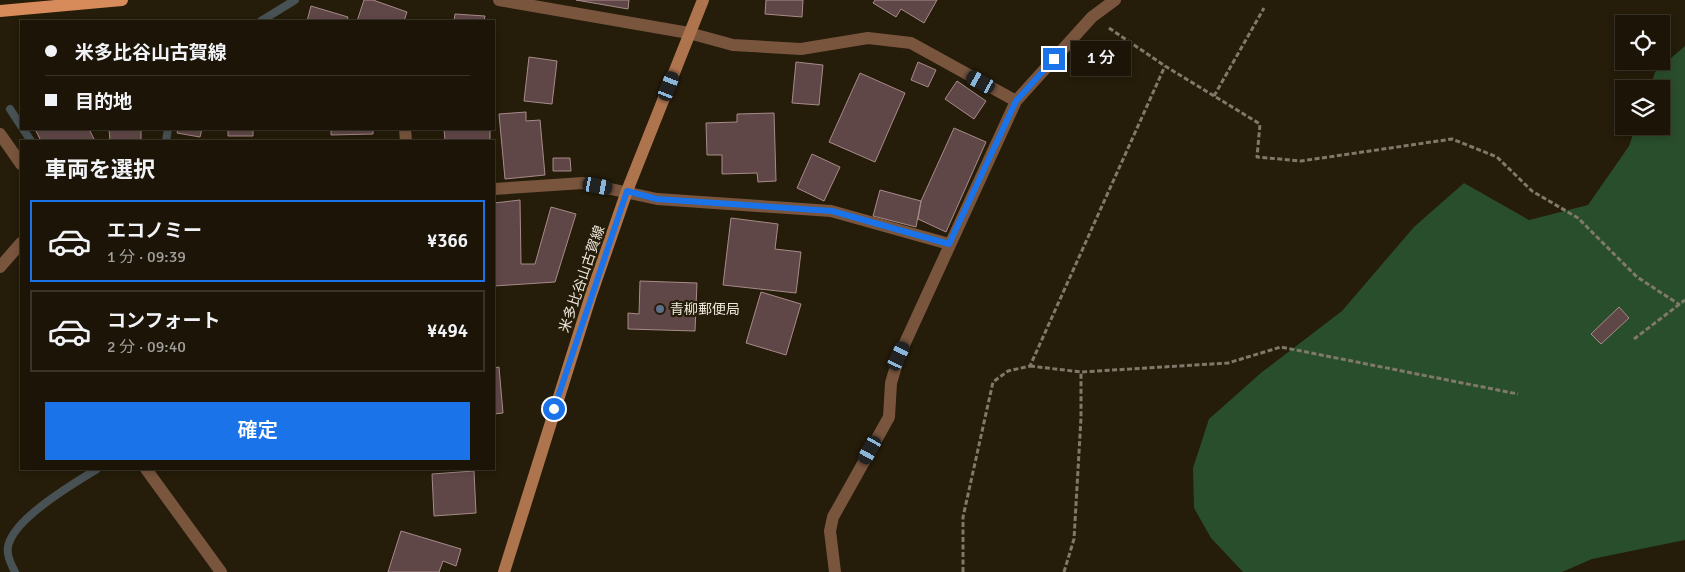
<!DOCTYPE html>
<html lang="ja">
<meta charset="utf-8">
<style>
:root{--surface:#1c1507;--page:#251e11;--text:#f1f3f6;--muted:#a09f9b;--line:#3a3428;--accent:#1a73e8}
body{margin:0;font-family:Signika,"Noto Sans JP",sans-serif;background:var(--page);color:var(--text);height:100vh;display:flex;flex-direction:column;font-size:19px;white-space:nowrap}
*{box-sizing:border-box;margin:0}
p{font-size:16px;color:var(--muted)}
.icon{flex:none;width:28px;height:28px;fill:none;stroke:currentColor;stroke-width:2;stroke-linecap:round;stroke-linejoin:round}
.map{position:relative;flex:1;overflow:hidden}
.drawer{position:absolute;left:20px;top:140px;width:475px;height:330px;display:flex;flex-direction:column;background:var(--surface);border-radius:0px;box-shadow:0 2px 8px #0003,0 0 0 1px var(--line)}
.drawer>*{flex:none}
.banner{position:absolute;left:20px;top:20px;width:475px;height:110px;border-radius:0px;box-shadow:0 2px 8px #0003,0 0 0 1px var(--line);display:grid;align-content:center;height:110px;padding:0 25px;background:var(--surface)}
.buttons{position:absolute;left:1615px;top:15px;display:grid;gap:10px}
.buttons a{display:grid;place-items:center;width:55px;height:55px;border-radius:0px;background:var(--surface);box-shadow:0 2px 8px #0003,0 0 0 1px var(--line);font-size:25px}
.end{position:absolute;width:22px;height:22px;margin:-11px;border:6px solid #1a73e8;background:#fff;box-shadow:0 0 0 2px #fff}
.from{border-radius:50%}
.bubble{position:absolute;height:35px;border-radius:0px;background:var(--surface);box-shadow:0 2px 8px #0003,0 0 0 1px var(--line);font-size:16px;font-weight:600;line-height:35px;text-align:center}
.car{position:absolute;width:15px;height:30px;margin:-15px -8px;border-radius:6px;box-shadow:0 0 4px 1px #0007;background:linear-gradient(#222 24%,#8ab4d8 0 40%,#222 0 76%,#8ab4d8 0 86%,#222 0)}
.banner b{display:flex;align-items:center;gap:18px;height:48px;font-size:19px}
.banner b+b{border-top:1px solid var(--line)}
.banner i{width:12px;height:12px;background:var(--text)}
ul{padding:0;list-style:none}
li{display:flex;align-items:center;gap:15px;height:82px;margin:0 10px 8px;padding:0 15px;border:2px solid var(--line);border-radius:0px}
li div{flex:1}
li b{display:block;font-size:19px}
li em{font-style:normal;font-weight:600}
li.on{border-color:var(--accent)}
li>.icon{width:45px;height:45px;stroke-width:1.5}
h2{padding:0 25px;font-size:22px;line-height:60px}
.button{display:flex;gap:10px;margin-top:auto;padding:10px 25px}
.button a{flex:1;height:58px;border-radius:0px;background:var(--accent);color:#fff;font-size:20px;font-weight:600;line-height:58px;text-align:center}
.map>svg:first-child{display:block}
.green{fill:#294e2c}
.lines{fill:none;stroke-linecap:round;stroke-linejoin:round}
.stream{stroke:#485254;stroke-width:8}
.building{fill:#604747;stroke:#a78b8a}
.path{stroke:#80796a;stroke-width:3;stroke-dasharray:5 2.5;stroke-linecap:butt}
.street{stroke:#79553e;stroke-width:12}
.secondary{stroke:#ae744e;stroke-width:12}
.primary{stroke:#d78b5a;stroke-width:12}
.route{stroke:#1a73e8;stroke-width:6}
.service-dot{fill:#5c6f8a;stroke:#251c09;stroke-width:2}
.labels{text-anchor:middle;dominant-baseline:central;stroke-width:4.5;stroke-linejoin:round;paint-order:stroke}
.street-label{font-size:14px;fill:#ede8dc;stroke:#251c09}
.poi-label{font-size:14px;fill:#ede8dc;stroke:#251c09;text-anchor:start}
</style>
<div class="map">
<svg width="1685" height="572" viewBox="0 0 1685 572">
<rect width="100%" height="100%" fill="#251c09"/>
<!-- green -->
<path class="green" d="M1685 46V540L1592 559 1562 572H1243L1211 538 1194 508 1193 468 1209 419 1262 372 1342 311 1414 227 1464 183 1529 220 1588 205 1629 146 1636 126H1661V89H1650L1655 72Z"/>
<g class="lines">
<!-- stream -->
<path class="stream" d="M261 21 295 0
M10 109 21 126
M23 129 31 141
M166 141 168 129
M15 572C11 564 5 553 9 543 18 516 73 484 97 469"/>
</g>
<!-- building -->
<path class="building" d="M364 0H373L407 12 404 21H357Z
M576 0H629L628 9Z
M766 0H803L802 17 765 14Z
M875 0H937L924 23 901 9 896 17 873 3Z
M311 6 348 17 347 21H307Z
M455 14 485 16 484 21H454Z
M529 57 557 61 552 104 524 101Z
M796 62 823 65 819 105 792 103Z
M918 62 936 70 928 87 911 80Z
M860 73 905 93 875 162 829 142Z
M957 81 986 101 974 119 945 99Z
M526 112V121L540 120 545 175 505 179 499 114Z
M774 113 776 181 758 182 757 173 722 174V155H707L706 123 737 122V114Z
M954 128 986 142 946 232 918 219 921 201Z
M35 129H89L95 141H41Z
M109 129H141V141H110Z
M178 129H202L200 137 177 133Z
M228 129H253V136H228Z
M331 129H373V134L331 135Z
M444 129H490V141H437L445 140Z
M812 154 840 167 824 201 797 188Z
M553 158H570L571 171H553Z
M880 190 921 201 916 227 873 216Z
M520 200 521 264H535L551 207 576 214 555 282 494 286V203Z
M731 218 778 224 775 249 801 252 796 293 723 285Z
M640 281 697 283 695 331 628 329V313L639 314Z
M761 292 801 304 786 355 746 343Z
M1619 307 1629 318 1601 344 1591 334Z
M499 367 503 413 494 414V368Z
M474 471 476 513 434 516 432 474Z
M401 531 461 549 456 566 443 561 439 572H388Z"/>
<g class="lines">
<!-- path -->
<path class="path" d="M1109 28 1165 66 1260 124 1257 157 1301 161 1452 139 1497 157 1532 191 1578 218 1637 277 1680 305
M1214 96 1264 8
M1634 339 1685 300
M1030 366 1081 372 1228 363 1281 347 1518 394
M963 572V517L993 382 1008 371 1030 366 1165 66
M1064 572 1074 539 1081 418V372"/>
<!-- street -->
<path class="street" d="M499 0 689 33 733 45 801 49 868 38 911 43 1016 101
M405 129 406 141
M0 134 21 164
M494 189 583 183 657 199 831 211 949 244
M0 267 21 243
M146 469 221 572
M835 572 830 531 833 517 889 417 891 383 899 356 1016 101 1092 17 1115 0"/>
<!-- secondary -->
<path class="secondary" d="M504 572 591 295 627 191 703 0"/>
<!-- primary -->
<path class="primary" d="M0 11 122 0"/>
</g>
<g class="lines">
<!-- route -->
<path class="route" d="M554 409 627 191 657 199 832 211 949 244 1016 101 1054 59"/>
</g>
<!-- markers -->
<circle class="service-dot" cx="660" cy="309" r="5"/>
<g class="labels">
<!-- street labels -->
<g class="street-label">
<text transform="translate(582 279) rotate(-71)">米多比谷山古賀線</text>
</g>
<!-- poi labels -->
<g class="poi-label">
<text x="670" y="309">青柳郵便局</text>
</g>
</g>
</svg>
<div class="buttons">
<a><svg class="icon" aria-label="locate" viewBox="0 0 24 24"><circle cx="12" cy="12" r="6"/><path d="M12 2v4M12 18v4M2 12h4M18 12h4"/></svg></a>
<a><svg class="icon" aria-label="layers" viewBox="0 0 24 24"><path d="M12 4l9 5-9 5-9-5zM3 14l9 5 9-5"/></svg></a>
</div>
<i class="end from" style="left:554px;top:409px"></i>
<i class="end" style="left:1054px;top:59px"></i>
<div class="bubble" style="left:1071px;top:41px;width:60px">1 分</div>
<i class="car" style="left:981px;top:82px;rotate:299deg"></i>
<i class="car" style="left:669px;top:86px;rotate:21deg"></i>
<i class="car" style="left:598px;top:186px;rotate:100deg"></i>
<i class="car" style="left:899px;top:356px;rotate:25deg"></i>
<i class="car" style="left:870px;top:450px;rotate:209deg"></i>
<div class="banner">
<b><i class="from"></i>米多比谷山古賀線</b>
<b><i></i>目的地</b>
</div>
<section class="drawer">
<h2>車両を選択</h2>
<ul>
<li class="on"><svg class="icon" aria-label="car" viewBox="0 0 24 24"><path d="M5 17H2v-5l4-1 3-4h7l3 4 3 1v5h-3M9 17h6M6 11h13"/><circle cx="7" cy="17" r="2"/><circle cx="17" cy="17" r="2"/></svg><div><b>エコノミー</b><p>1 分 · 09:39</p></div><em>¥366</em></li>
<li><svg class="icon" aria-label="car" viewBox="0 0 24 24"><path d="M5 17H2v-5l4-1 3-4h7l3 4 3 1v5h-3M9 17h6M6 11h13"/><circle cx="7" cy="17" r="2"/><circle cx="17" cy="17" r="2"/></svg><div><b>コンフォート</b><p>2 分 · 09:40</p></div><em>¥494</em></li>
</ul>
<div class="button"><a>確定</a></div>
</section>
</div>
